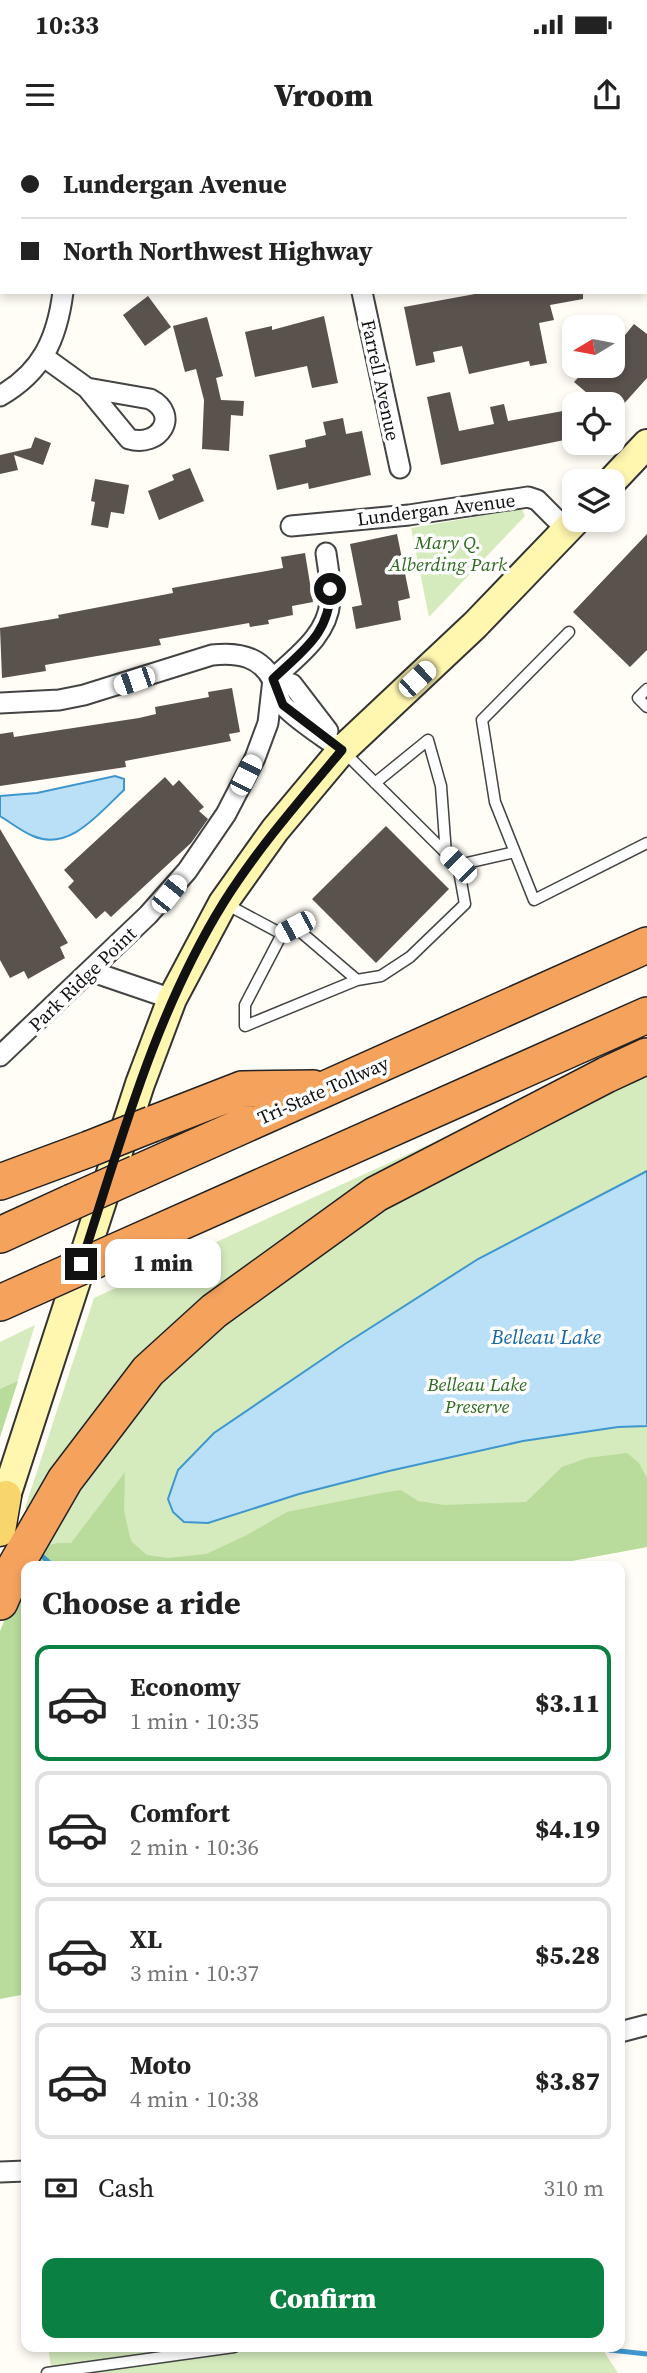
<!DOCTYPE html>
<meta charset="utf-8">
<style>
:root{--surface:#fff;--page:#f2f2f2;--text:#222;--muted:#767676;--line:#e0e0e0;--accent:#0b8043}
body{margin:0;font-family:"Source Serif 4",serif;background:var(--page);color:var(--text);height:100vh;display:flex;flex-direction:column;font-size:26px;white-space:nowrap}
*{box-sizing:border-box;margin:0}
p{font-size:23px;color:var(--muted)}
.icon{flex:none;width:38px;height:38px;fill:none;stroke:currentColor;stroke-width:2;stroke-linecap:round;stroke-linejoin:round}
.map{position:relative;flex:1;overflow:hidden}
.details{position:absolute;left:21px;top:1421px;width:604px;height:791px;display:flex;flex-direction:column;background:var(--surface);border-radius:14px;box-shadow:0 4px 10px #0003}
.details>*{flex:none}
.hud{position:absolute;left:0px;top:0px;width:648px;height:154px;box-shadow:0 4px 10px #0003;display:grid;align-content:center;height:154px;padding:0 21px;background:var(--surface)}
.needle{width:46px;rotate:260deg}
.controls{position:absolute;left:562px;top:175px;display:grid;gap:14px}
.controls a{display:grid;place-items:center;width:63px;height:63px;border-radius:14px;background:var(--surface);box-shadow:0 4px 10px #0003;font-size:35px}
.end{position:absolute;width:32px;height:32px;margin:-16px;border:9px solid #111;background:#fff;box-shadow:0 0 0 4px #fff}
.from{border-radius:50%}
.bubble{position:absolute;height:49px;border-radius:14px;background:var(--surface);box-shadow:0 4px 10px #0003;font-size:23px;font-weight:800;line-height:49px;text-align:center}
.car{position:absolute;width:21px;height:42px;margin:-21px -10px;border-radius:9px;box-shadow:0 0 5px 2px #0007;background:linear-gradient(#fff 24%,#345 0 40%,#fff 0 76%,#345 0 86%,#fff 0)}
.hud b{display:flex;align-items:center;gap:24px;height:66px;font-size:26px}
.hud b+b{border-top:2px solid var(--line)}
.hud i{width:18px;height:18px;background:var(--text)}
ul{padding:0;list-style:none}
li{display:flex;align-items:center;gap:21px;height:116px;margin:0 14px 10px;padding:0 7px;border:4px solid var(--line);border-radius:14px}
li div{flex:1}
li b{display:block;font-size:26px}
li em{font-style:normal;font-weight:800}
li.selected{border-color:var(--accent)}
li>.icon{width:63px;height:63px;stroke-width:1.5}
h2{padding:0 21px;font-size:32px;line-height:84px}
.pay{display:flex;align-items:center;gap:18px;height:77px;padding:0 21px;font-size:26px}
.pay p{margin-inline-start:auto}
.action{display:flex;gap:14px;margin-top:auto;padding:14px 21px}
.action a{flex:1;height:80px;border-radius:14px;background:var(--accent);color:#fff;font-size:28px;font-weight:800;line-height:80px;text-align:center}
.status{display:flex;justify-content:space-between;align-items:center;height:49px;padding:0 35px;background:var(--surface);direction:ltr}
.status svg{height:19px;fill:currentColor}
header{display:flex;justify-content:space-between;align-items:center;height:91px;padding:0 21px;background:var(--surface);font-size:32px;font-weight:800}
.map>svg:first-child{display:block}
.green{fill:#d5ebbd}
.forest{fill:#b9dc9c}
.water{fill:#b9e0f7;stroke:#3f96cf;stroke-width:2}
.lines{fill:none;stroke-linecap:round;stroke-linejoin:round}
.stream{stroke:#3f96cf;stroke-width:5}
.building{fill:#5a524d}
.lane-casing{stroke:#444;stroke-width:13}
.street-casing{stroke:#444;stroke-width:23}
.secondary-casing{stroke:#333;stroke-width:32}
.primary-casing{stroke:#222;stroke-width:33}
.highway-casing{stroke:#222;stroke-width:38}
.lane{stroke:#fff;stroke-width:10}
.street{stroke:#fff;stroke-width:19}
.secondary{stroke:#fff6b0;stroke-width:28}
.primary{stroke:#f9d66b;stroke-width:30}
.highway{stroke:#f5a25d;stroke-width:35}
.highway-bridge-casing{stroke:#222;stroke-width:38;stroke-linecap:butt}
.highway-bridge{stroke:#f5a25d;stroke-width:35}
.route{stroke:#111;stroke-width:9}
.labels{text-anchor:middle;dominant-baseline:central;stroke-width:7;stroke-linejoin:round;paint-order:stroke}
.street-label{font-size:19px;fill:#111;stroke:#fff}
.park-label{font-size:19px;font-style:italic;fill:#2f6b1f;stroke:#fff}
.water-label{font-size:21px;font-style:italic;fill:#1768a6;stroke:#fff}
</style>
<div class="status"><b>10:33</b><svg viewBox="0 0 49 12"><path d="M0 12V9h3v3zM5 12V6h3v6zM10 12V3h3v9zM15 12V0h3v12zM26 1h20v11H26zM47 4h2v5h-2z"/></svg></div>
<header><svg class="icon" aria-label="menu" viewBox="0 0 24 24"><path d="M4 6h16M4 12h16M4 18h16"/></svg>Vroom<svg class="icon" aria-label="share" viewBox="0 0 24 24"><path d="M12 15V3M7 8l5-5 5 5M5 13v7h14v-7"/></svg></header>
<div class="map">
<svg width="647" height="2233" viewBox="0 0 647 2233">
<rect width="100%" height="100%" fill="#fffdf5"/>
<!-- green -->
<path class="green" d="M522 369 525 376 429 477 411 388Z
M647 936V1407L544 1426H40L38 1423 86 1332 124 1281 174 1231 232 1179 385 1068 447 1033Z
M478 982 301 1092 31 1373 25 1368 94 1158Z
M35 1185 0 1297V1202Z
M48 2207H601L618 2233H52Z"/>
<!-- forest -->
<path class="forest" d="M18 1241 0 1297V1249Z
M627 1313 639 1323 647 1338V1407L544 1426H40L38 1423 45 1406 58 1403H71L125 1332 124 1371 131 1401 147 1415 168 1418 206 1414 245 1396 287 1372 381 1353 401 1350 418 1361 444 1365 526 1362 562 1327 587 1318Z
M26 1429V1854L0 1859V1491Z"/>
<!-- water -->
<path class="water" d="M115 636 124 639V650C100 672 70 712 33 696 21 691 10 682 0 676V656L37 653Z
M647 1031V1286L618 1287 523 1301 389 1331 299 1354 208 1383 184 1382 173 1372 168 1359 178 1330 214 1293 345 1204 478 1119Z"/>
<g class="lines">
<!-- stream -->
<path class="stream" d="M41 1415 53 1426
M604 2207 610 2210 647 2214"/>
</g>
<!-- building -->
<path class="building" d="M486 152H583V159L550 165 554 180 539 183 547 223 530 226 529 221 469 234 462 206 433 212 435 222 416 226 404 167Z
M148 156 171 187 145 206 123 175Z
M324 176 338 243 312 248 307 226 255 237 245 192 272 186V190Z
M207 177 223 236 216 238 221 260 244 261 243 276 231 275 229 311 202 309 204 260 196 229 185 232 173 186Z
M634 184 647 194V238L612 277V264H600L574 242 589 226H612V211Z
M450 252 459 291 494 284 490 267 504 264 508 281 574 269V298L441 325 427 257Z
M343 278 346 294 362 291 371 335 309 349 308 343 277 350 269 315 306 307 305 300 326 295 323 282Z
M35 297 51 303 43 325 14 315 18 330 0 334V315L31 308Z
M190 328 204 361 159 380 148 351 174 340 172 335Z
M95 339 129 345 124 374 111 372 108 388 91 385 95 362 91 361Z
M397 394 410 458 398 461 401 480 356 489 352 467 362 465 350 404Z
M647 394V510L630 527 573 472Z
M305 413 313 462 292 466 293 475 268 480 269 484 250 487 249 483 159 499 161 505 45 525 46 531 2 538 0 488 59 478 58 475 173 453 172 448 283 428 281 417Z
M232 548 240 592 229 594 231 601 125 621 126 627 0 646V594L13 592 14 597 139 578 156 574 155 567 209 557 208 552Z
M165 637 173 646 179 640 204 667 199 671 208 679 191 703 111 777 105 771 96 779 68 747 74 741 64 730Z
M386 686 449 749 376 823 312 759Z
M0 689 68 803 60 807 65 818 28 839 24 831 10 838 0 820Z"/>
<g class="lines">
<!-- lane casing -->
<g class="lane-casing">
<path id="lane" d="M569 492 482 580 495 662 534 760 647 703
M647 549 638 558 647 567
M344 612 458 725
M375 643 428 600 441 646 446 714
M224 763 282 794 245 865V886L357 840 381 836 410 817 465 764 458 725 515 712
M282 794 295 787 357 840
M47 2233 234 2207"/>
</g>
<!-- street casing -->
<g class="street-casing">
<path id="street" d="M37 0V2
M328 0V2
M646 74H647
M362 152 400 328
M44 217 87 248 129 299C159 308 181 275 150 259L87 248
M0 256C42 232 57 199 63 152
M291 386 409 375 528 357 537 360 567 390
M273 539C296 517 327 496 330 462 332 446 328 429 326 413
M273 539 292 544 328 591
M0 563 59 560 84 555 212 515C237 512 261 516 273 541 277 549 278 560 284 566 299 582 324 597 342 610
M90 831 172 859
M0 916 148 775 187 731 226 674 255 618 268 583 273 539
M620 1892 647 1885
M0 2032 26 2031"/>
</g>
<!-- secondary casing -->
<g class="secondary-casing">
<path id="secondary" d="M612 341 647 304
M6 1356 140 944 172 859 223 763 275 690 342 610 475 485 576 380"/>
</g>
<!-- primary casing -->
<g class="primary-casing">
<path id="primary" d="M0 1391 6 1356"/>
</g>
<!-- highway casing -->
<g class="highway-casing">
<path id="highway" d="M152 984 242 949 313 948
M137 1033 647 805
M0 1042 89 1009
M0 1095 72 1062
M114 1112 647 875
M0 1163 47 1142
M0 1462 16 1425 65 1340 148 1231 214 1171 376 1054 606 935 647 916"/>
</g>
<!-- lane -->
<use href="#lane" class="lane"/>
<!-- street -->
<use href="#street" class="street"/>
<!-- secondary -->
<use href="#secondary" class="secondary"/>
<!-- primary -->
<use href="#primary" class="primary"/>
<!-- highway -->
<use href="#highway" class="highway"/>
<!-- highway-bridge casing -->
<g class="highway-bridge-casing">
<path id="highway-bridge" d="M89 1009 152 984
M72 1062 137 1033
M47 1142 114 1112"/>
</g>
<!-- highway-bridge -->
<use href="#highway-bridge" class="highway-bridge"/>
</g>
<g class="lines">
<!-- route -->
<path class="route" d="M81 1124C121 1001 155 873 224 762 258 708 301 659 342 610L283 565 273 539C302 511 331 493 330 449"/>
</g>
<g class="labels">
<!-- street labels -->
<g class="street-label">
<text transform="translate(381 240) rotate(78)">Farrell Avenue</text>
<text transform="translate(436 369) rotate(-7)">Lundergan Avenue</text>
<text transform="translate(82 839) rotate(-44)">Park Ridge Point</text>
<text transform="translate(323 950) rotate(-24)">Tri-State Tollway</text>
</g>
<!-- park labels -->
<g class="park-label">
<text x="448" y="402">Mary Q.<tspan x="448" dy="22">Alberding Park</tspan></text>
<text x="477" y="1244">Belleau Lake<tspan x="477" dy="22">Preserve</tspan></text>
</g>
<!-- water labels -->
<g class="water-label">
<text x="546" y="1196">Belleau Lake</text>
</g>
</g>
</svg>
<div class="controls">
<a><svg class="needle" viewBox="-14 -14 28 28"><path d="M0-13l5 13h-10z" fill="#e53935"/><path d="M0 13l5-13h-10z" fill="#767676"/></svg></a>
<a><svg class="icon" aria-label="locate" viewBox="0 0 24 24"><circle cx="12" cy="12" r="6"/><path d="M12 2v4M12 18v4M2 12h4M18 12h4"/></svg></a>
<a><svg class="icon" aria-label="layers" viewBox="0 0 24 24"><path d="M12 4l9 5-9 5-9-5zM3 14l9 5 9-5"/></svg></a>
</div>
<i class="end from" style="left:330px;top:449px"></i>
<i class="end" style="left:81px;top:1124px"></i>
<div class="bubble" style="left:105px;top:1099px;width:116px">1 min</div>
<i class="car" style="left:417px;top:539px;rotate:47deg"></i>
<i class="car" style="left:134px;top:541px;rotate:251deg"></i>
<i class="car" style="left:246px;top:635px;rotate:27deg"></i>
<i class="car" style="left:458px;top:725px;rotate:315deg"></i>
<i class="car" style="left:169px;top:754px;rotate:39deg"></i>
<i class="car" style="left:295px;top:787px;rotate:242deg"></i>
<div class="hud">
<b><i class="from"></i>Lundergan Avenue</b>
<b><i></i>North Northwest Highway</b>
</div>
<section class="details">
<h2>Choose a ride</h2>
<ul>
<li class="selected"><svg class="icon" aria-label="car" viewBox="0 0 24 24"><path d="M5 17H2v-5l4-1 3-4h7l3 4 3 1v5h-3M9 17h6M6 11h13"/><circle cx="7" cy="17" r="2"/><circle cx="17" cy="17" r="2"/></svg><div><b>Economy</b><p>1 min · 10:35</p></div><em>$3.11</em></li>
<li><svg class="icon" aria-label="car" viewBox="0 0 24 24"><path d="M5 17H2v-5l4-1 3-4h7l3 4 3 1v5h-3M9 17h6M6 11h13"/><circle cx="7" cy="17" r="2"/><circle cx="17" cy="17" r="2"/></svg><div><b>Comfort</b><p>2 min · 10:36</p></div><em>$4.19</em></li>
<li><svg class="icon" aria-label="car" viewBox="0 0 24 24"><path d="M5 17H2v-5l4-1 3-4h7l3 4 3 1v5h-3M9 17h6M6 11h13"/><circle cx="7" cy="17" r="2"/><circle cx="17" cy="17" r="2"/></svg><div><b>XL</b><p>3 min · 10:37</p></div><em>$5.28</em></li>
<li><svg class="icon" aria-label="car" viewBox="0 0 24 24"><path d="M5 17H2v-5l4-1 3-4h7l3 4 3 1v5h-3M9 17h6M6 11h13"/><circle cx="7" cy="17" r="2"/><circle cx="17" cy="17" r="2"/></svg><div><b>Moto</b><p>4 min · 10:38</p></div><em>$3.87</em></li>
</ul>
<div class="pay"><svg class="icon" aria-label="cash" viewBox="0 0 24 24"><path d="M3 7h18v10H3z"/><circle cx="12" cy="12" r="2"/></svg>Cash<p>310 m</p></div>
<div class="action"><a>Confirm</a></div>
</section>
</div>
